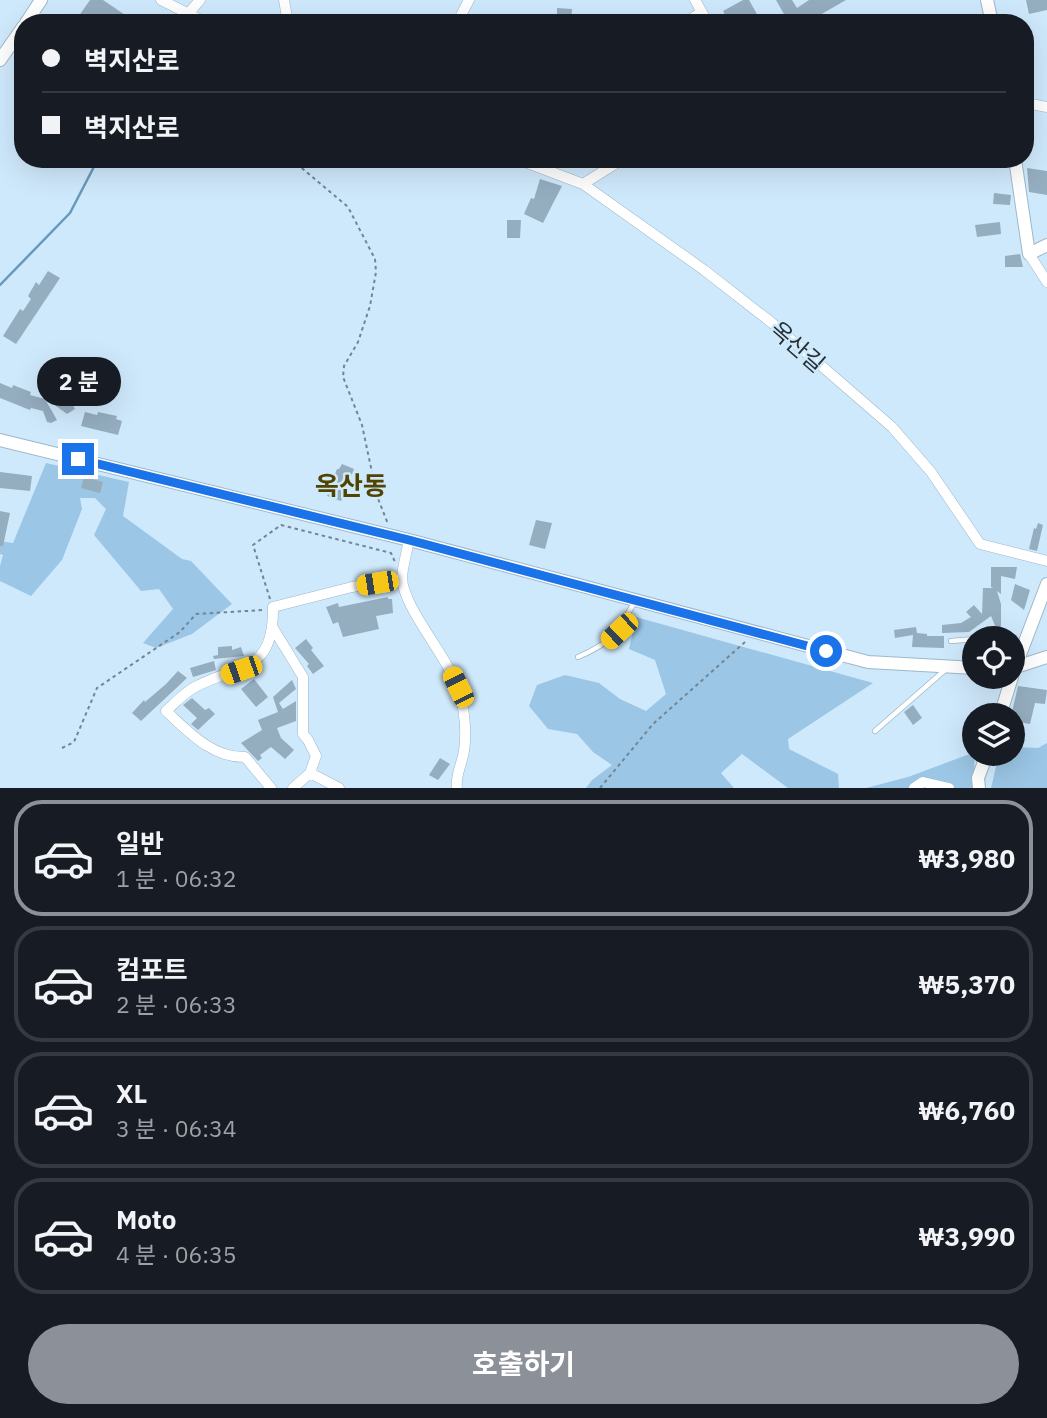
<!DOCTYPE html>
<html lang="ko">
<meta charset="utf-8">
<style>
:root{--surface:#171b24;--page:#242831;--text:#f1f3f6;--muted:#9ea1a6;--line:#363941;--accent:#8c9099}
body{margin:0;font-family:"IBM Plex Sans","Noto Sans KR",sans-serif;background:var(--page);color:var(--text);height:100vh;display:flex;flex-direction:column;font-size:26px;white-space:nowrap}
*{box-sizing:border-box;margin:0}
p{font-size:23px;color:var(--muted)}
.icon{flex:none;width:38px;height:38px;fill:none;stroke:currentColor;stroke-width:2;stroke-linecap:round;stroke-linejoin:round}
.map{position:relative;height:788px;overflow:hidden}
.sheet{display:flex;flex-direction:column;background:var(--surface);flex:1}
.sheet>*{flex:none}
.banner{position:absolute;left:14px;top:14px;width:1020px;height:154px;border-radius:28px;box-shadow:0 7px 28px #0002;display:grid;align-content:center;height:154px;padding:0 28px;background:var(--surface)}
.fabs{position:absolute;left:962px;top:626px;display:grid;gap:14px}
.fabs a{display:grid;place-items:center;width:63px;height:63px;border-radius:50%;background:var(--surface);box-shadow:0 7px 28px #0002;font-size:35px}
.end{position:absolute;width:32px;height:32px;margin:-16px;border:9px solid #1a73e8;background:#fff;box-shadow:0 0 0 4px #fff}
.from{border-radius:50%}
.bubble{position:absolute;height:49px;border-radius:24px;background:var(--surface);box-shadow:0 7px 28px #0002;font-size:23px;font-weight:700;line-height:49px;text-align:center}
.car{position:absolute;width:21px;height:42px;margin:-21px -10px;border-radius:9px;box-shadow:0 0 5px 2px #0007;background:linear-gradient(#f5c518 24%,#345 0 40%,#f5c518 0 76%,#345 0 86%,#f5c518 0)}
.banner b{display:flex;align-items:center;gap:24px;height:66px;font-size:26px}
.banner b+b{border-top:2px solid var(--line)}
.banner i{width:18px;height:18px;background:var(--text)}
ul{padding:12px 0 0;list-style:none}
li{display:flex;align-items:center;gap:21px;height:116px;margin:0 14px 10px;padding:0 14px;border:4px solid var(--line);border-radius:28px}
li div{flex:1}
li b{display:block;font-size:26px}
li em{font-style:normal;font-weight:700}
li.current{border-color:var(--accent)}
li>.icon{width:63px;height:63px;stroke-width:1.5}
.action{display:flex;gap:14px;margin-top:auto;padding:14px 28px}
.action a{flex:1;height:80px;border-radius:42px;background:var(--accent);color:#fff;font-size:28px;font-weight:700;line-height:80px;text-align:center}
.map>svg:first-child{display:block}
.green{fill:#9bc6e5}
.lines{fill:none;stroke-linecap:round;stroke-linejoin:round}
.stream{stroke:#6899ba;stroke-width:2.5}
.building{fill:#94adbf}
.lane-casing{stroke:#9eb7c9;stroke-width:6}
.street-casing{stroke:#9eb7c9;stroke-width:11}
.secondary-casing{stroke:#9eb7c9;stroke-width:14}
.path{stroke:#748592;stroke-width:2;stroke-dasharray:3.5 3.5;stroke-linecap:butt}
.lane{stroke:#fff;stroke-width:4.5}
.street{stroke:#fff;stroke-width:10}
.secondary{stroke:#fff;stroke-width:12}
.route{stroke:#1a73e8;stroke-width:9}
.labels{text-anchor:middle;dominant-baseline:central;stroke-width:5;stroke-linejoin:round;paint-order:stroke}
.street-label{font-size:23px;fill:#252f36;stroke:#cfe9fc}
.quarter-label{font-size:26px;font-weight:bold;fill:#504400;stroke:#cfe9fc}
</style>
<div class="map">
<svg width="1047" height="788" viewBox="0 0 1047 788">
<rect width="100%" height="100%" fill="#cfe9fc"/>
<!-- green -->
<path class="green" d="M46 463 129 482 123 516 182 559 191 561 232 604 192 634 156 648 143 643 173 609 159 589 141 591 94 535 106 509 95 498H80L82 509 62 560 31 596 0 581V566L3 555 0 554V541L13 543Z
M636 617 873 683 788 739 789 749 838 774 839 788H788L742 754 721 773 734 788H586L592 780 612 765 593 752 577 734 548 729 529 706 537 685 565 675 599 683 620 699 646 711 666 694 655 660 629 649Z
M1047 743V788H991L999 754H1013V747L1038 748Z
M975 752 973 788H866L908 777Z"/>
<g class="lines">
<!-- stream -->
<path class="stream" d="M0 285 70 213 98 159"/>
</g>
<!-- building -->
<path class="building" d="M90 0H103L137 23H74Z
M743 0H749L762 23H729L723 11Z
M776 0H792L797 8 809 0H846L806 23H789Z
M1026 0H1047V10L1029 14Z
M557 8 572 9 571 22 557 21Z
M1027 168 1047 171V195L1029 192Z
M540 179 562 186 543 223 524 214 531 198 534 199Z
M994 193 1011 195 1010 205 993 204Z
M507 220H521L520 238H507Z
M1000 222 1001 234 977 237 975 225Z
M1020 254 1023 267H1005V256Z
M48 271 60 278 16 344 3 336 20 309 23 311 31 299 28 296 36 282 39 285Z
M62 376 73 379 69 397 75 409 67 414 45 398 56 391 58 380Z
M0 383 12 388 13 385 31 392 30 395 45 399 57 420 51 423 47 422 43 411 31 408 30 410 0 398Z
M85 412 97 415 98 412 117 416 116 419 122 421 118 435 81 426Z
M342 464 354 469 341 501 327 496 337 469H339Z
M0 472 32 476 30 491 0 488Z
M84 477 103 482 100 493 81 488Z
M0 511 10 513 3 546H0Z
M536 520 552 523 545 549 529 545Z
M1038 523 1043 525 1037 551 1029 549 1034 528 1036 529Z
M991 567H1017L1015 579 1001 576V594L997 591 1001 604V626L996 628 991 616 969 632 942 633V625L961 623 971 617 966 612 974 605 982 614 983 588H993L991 587Z
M1015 584 1030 590 1024 610 1011 600Z
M388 597V599H392L393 613 376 616 379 629 343 637 338 622 333 624 326 607 338 603 339 607Z
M916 627 917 633 927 634V636H944V648L912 647 913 635 895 638 894 630Z
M306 639 313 648 311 650 324 666 313 674 307 666 309 664 295 648Z
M232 646V650L241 647 244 656 214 659 213 656 218 655V647Z
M214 661 216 670 193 677 190 668Z
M178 671 187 678 141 721 132 713 144 700 145 702 166 684Z
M254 679 268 697 256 707 241 689Z
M292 680 296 689 279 703 283 709 296 701V721L277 728 281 738 294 750 285 759 271 747 260 755 262 758 258 761 241 743 262 730 258 720 278 712 273 697Z
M1018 686 1047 690 1045 704 1035 703 1030 724 1013 721V716H1011Z
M192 698 205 710 209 708 215 714 198 730 191 724 197 718 183 705Z
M913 705 922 718 913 725 904 712Z
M440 758 450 764 438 780 429 775Z"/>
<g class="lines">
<!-- lane casing -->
<g class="lane-casing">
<path id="lane" d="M951 641 976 639
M578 657C613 642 617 633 635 601
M875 731 945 670"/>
</g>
<!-- street casing -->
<g class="street-casing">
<path id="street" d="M161 0 207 23
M284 0 288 23
M695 0 708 23
M188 14 200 0
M457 23 469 0
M684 23 702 12
M1026 103 1047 107
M517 159 583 184 704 270 772 323 892 427 931 472 980 544 1047 561
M583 184 623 159
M1029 254 1047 282
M409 540C407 551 403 565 402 577 402 606 447 656 458 687 464 705 467 732 464 751 462 764 455 776 457 788
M273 628 303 677V734L308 740 316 756 310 773
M271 788 245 757C212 758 189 732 166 711 175 703 184 693 195 687 241 663 274 673 273 607L352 587 402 579
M293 788 310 773 339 788
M914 788 923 782 949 788"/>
</g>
<!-- secondary casing -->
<g class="secondary-casing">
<path id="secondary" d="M987 0 992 23
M26 23 41 0
M0 60 23 27
M1015 159 1029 254 1047 245
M0 440 409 540 868 662 975 668
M1013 668 1047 657
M1013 673 1047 584
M1000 716 1012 677
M979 788 978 778 987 754"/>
</g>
<!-- path -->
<path class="path" d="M291 159 348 207 375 259 376 272 370 306 358 342 344 366 343 377 362 425 377 496 388 524
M270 599 253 545 281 525 391 553 395 562
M62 748 74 742 97 688 180 632 196 614 263 610
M600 788 653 724 745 642"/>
<!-- lane -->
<use href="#lane" class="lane"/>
<!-- street -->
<use href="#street" class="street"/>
<!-- secondary -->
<use href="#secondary" class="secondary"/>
</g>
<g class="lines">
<!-- route -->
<path class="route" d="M78 459 409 540 826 651"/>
</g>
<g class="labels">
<!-- street labels -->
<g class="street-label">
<text transform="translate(798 346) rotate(41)">옥산길</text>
</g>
<!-- quarter labels -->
<g class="quarter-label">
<text x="351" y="485">옥산동</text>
</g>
</g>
</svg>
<div class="fabs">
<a><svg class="icon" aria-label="locate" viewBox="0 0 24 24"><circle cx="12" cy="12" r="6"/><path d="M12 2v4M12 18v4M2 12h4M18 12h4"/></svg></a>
<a><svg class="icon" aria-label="layers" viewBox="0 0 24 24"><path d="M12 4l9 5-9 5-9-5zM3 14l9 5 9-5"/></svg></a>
</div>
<i class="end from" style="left:826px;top:651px"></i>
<i class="end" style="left:78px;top:459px"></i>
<div class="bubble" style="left:37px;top:357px;width:84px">2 분</div>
<i class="car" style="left:377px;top:583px;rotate:261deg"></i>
<i class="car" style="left:619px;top:631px;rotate:227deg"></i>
<i class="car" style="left:241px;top:670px;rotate:251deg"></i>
<i class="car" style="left:458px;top:687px;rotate:334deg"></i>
<div class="banner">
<b><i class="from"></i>벽지산로</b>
<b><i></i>벽지산로</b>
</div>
</div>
<section class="sheet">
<ul>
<li class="current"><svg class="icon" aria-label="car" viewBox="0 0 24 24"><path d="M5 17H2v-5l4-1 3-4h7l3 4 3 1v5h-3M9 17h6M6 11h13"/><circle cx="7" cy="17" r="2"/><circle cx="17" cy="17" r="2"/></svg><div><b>일반</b><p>1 분 · 06:32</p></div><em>₩3,980</em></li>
<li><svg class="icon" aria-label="car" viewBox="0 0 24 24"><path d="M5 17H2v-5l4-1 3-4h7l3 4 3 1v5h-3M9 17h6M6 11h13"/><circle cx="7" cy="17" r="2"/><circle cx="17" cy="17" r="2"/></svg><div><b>컴포트</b><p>2 분 · 06:33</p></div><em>₩5,370</em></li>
<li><svg class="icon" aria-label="car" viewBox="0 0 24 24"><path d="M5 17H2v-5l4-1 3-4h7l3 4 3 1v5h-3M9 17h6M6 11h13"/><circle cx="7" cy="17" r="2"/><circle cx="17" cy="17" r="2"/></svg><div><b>XL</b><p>3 분 · 06:34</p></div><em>₩6,760</em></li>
<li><svg class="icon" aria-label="car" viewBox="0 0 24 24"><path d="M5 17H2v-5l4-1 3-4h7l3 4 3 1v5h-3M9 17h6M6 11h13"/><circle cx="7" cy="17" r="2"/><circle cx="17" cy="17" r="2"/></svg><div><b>Moto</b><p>4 분 · 06:35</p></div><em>₩3,990</em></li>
</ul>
<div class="action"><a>호출하기</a></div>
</section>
